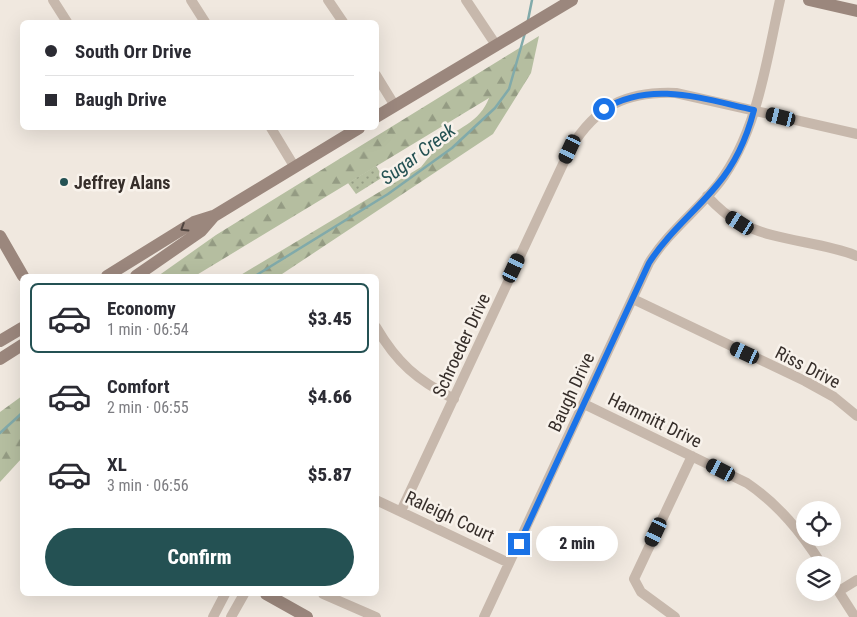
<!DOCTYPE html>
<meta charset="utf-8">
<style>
:root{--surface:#fff;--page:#f7f7f7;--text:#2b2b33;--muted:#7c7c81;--line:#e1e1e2;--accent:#245153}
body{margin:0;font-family:"Roboto Condensed",sans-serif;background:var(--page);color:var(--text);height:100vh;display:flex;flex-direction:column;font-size:19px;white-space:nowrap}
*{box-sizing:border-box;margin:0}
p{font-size:16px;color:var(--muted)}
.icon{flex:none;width:28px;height:28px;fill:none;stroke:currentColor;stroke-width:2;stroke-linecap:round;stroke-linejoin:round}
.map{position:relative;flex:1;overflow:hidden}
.panel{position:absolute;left:20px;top:274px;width:359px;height:322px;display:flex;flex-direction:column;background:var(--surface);border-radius:8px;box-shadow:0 5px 20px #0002}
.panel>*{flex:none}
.hud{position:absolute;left:20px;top:20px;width:359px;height:110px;border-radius:8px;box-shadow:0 5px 20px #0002;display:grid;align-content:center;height:110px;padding:0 25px;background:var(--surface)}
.controls{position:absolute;left:796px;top:501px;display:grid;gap:10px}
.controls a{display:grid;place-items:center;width:45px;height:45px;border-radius:50%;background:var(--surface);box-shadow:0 5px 20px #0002;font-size:25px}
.end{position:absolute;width:22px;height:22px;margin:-11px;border:6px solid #1a73e8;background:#fff;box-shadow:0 0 0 2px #fff}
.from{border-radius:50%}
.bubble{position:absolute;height:35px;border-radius:18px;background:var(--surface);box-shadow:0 5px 20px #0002;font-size:16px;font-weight:800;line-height:35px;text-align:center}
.car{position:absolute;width:15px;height:30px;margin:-15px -8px;border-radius:6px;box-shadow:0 0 4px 1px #0007;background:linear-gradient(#222 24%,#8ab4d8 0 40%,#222 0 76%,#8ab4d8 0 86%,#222 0)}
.hud b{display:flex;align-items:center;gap:18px;height:48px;font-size:19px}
.hud b+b{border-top:1px solid var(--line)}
.hud i{width:12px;height:12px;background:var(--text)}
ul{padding:9px 0 0;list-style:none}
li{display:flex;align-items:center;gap:15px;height:70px;margin:0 10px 8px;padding:0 15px;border:2px solid transparent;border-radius:8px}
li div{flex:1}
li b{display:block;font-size:19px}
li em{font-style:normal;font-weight:800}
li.selected{border-color:var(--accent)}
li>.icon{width:45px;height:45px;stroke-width:1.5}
.cta{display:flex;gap:10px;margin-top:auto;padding:10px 25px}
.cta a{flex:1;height:58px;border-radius:30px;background:var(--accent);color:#fff;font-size:20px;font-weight:800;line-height:58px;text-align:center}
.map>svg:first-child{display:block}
.forest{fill:url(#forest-firs)}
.garden{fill:url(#garden-dots)}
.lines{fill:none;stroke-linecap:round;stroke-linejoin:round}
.stream{stroke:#81aaaa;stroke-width:2.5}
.minor{stroke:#c7b8ac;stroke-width:10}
.secondary{stroke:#9b877d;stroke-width:12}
.oneway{stroke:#4f443f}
.route{stroke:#1a73e8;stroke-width:6}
.poi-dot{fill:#245153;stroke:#f8f2eb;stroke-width:2}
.labels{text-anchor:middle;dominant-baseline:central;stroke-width:5;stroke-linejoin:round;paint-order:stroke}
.poi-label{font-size:18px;font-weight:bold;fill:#362e2a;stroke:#f8f2eb;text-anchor:start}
.street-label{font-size:18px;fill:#362e2a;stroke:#f8f2eb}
.water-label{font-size:19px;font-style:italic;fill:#245153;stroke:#f8f2eb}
</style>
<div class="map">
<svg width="857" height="617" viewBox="0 0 857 617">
<defs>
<pattern id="forest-firs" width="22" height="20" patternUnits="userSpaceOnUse" patternTransform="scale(1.25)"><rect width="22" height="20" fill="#b5bea0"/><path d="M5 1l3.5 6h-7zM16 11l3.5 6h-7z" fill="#949b83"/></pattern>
<pattern id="garden-dots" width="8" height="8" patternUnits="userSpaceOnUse" patternTransform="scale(1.25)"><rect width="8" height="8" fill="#b5bea0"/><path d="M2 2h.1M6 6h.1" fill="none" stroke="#949b83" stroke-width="1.8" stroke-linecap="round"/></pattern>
</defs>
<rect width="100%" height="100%" fill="#f0e8df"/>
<!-- forest -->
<path class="forest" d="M539 36 531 73 493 134 279 276H239L421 167 433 152 436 142C457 130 480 122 489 98L195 276H158L216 235Z
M22 396V458L0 482V412Z"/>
<!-- garden -->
<path class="garden" d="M376 166 383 177 356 194 348 183Z"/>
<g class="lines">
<!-- stream -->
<path class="stream" d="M528 20 532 0
M255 276 388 194 452 148 495 108 509 89 525 33
M0 433 22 413"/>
<!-- minor -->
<path class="minor" d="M53 0 67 22
M191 0 205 22
M328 0 343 22
M466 0 496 45
M376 75 395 106
M271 128 294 166
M707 196C717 207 727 216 740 223 776 242 820 241 857 256
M633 299 805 381 834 397 857 416
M376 327C397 363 417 380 454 399
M584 404 747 483C779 505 801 532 822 565
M376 500 509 563
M401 511 570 149C596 106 626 91 676 93L857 134
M832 581 855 617
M839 591 857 580
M323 594 376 617
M213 617 225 594
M231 617 244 594
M484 617 649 263C668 232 697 211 719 183 758 131 766 62 780 0
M675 617 641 592 634 579 692 456"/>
<!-- secondary -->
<path class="secondary" d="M809 0 857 11
M376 117 572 0
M0 236 23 276
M107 276 194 222 213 216
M136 276 201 231 214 216 359 128
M0 341 22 328
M0 359 22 345
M266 594 307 617"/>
</g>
<!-- one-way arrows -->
<defs><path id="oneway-chevron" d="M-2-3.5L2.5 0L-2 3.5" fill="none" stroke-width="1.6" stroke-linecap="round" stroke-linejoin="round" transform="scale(1.25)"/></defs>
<use class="oneway" href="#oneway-chevron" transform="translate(184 228) rotate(148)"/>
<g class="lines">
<!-- route -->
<path class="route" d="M519 544 649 263C668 233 695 212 717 185 735 164 747 137 754 110 703 99 652 80 604 109"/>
</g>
<!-- markers -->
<circle class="poi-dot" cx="64" cy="182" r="5"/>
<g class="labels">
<!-- poi labels -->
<g class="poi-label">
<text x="74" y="182">Jeffrey Alans</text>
</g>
<!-- street labels -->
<g class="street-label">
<text transform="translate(461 345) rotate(-65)">Schroeder Drive</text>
<text transform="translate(808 367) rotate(27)">Riss Drive</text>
<text transform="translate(571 392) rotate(-65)">Baugh Drive</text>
<text transform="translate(655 420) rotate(26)">Hammitt Drive</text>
<text transform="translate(450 516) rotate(25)">Raleigh Court</text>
</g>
<!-- water labels -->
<g class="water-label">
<text transform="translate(418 154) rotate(-37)">Sugar Creek</text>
</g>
</g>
</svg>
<div class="controls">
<a><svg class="icon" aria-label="locate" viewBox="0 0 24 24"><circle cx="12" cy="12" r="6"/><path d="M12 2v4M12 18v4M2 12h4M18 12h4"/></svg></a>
<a><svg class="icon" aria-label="layers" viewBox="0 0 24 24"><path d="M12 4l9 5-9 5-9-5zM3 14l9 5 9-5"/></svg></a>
</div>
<i class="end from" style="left:604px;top:109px"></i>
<i class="end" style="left:519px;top:544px"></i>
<div class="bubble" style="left:536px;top:526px;width:82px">2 min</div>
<i class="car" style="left:781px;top:117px;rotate:284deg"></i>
<i class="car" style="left:570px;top:149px;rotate:205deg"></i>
<i class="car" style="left:740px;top:223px;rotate:302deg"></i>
<i class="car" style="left:514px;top:268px;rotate:25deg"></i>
<i class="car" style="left:745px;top:353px;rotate:295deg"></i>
<i class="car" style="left:721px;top:470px;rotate:297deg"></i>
<i class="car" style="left:656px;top:532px;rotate:205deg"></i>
<div class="hud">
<b><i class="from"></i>South Orr Drive</b>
<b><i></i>Baugh Drive</b>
</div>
<section class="panel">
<ul>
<li class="selected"><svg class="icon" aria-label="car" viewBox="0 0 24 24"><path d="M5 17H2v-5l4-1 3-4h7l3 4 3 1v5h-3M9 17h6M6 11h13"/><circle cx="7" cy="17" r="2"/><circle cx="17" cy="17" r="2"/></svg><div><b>Economy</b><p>1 min · 06:54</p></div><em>$3.45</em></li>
<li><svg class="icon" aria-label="car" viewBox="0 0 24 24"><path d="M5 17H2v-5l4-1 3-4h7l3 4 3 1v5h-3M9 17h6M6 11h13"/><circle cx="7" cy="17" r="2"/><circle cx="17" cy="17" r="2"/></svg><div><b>Comfort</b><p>2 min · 06:55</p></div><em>$4.66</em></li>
<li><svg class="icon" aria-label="car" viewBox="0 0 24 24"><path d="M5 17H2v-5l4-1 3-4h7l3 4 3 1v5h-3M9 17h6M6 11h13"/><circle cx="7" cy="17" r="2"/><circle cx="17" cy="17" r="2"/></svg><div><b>XL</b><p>3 min · 06:56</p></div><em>$5.87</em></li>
</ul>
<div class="cta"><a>Confirm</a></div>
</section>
</div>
